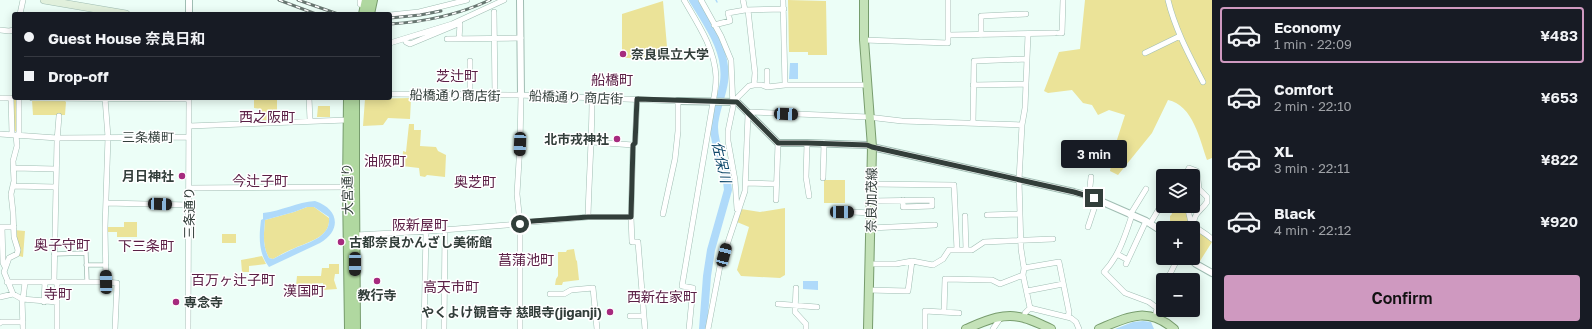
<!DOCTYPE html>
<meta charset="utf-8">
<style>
:root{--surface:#171b24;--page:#20242c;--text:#f1f3f6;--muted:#9ea1a6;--line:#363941;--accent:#cf99c0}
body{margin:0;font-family:"Golos Text","Noto Sans JP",sans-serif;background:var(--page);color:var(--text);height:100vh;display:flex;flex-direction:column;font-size:15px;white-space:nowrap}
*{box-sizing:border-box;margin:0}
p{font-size:13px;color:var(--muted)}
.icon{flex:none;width:22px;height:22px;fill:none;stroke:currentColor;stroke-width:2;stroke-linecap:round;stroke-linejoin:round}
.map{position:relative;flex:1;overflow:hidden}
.sheet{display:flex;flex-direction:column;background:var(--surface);width:380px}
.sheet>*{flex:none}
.guide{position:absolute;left:12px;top:12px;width:380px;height:88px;border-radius:4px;box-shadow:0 2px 10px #0003;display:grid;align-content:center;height:88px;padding:0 12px;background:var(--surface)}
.fabs{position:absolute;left:1156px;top:169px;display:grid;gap:8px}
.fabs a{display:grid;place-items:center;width:44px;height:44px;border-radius:4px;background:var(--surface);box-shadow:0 2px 10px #0003;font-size:20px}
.end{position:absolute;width:18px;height:18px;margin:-9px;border:5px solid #323e3a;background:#fff;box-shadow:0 0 0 2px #fff}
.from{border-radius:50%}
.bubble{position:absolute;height:28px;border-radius:4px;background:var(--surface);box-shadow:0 2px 10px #0003;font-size:13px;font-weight:600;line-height:28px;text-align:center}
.car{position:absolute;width:12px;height:24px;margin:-12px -6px;border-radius:5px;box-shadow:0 0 3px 1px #0007;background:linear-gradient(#222 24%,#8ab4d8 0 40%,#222 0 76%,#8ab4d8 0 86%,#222 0)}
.guide b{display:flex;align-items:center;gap:14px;height:38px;font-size:15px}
.guide b+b{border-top:1px solid var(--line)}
.guide i{width:10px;height:10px;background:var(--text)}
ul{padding:7px 0 0;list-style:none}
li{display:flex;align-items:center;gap:12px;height:56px;margin:0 8px 6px;padding:0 4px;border:2px solid transparent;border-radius:4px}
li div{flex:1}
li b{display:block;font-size:15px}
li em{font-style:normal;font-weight:600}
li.selected{border-color:var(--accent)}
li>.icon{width:36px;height:36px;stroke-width:1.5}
.button{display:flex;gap:8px;margin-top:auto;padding:8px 12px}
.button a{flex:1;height:46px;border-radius:4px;background:var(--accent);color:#111;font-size:16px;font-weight:600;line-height:46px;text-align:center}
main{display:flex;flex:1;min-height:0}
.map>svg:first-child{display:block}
.green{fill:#ebe398}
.water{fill:#afdafa;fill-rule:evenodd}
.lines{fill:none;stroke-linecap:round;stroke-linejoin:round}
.stream{stroke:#afdafa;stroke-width:1.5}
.river{stroke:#afdafa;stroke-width:8}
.pedestrian-casing{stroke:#a0bdb3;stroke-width:5}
.minor-casing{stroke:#a0bdb3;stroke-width:6}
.tertiary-casing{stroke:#a0bdb3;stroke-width:8}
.secondary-casing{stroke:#a0bdb3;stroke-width:8}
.primary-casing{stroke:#779c6d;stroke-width:10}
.trunk-casing{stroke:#779c6d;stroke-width:10}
.pedestrian{stroke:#fff;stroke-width:3.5}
.minor{stroke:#fff;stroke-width:5}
.tertiary{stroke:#fff;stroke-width:6}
.secondary{stroke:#e1f0dc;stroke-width:7}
.primary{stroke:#c4e2b8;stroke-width:8}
.trunk{stroke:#b0d8a0;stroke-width:8}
.rail-casing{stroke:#687671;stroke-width:3}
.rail{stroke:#fff;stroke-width:1.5;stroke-dasharray:4.5;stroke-linecap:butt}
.route{stroke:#323e3a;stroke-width:5}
.poi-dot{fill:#a62a7e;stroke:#fff;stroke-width:1.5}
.labels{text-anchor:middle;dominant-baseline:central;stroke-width:3;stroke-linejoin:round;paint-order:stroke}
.poi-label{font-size:13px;font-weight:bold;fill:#323e3a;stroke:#fff;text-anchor:start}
.street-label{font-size:13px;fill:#323e3a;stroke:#fff}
.neighbourhood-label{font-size:14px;fill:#5b2046;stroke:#fff}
.water-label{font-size:14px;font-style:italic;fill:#0f496b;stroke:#fff}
</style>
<main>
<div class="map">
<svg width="1212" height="329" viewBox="0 0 1212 329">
<rect width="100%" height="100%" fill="#ecfef7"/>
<!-- green -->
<path class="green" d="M788 0 826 1 827 55H808V52H789Z
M1085 0H1212V158L1207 160C1200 140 1193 105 1168 100L1152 133 1118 175 1110 171 1114 149 1125 115 1109 110 1098 115 1092 105 1083 103 1072 90 1048 93 1044 91 1059 52 1080 49Z
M663 1 668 58H622V14Z
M12 32H14V98H17L18 132 14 131Z
M411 98 410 119 388 118 383 125 363 126 365 99Z
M254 99H277V120H261V109L254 108Z
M32 100H64L66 102 65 115H33Z
M318 106H330V117H317Z
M409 124H414V130H421L420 146 436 147 438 151 446 155 445 177 427 175 425 177 420 176 419 168 402 166 403 151 406 152Z
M824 180H845V203H824Z
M1170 206H1176L1186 212 1188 220 1212 242 1200 261 1193 254V228H1178V224H1170V216L1172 214Z
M307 207H314L329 218C331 237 309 242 295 248 287 251 280 255 273 259L269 258C262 246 264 233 265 220L294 212Z
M785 208V275L780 278 741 276 737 270 749 227 737 222 741 209 760 212Z
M124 222H137V237H117V232H108V227H124Z
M14 230 25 231 23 257 19 256Z
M222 234H236V243H222Z
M574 249 576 260 577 261 579 280 563 282 562 285H555L556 279 558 276V252H566L567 250Z
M262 256 266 264 249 266V272H242L241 260Z
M329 264H339V274H335L334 280 337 289 323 290V283L296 286 297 276H321L322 268H329Z"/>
<!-- water -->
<path class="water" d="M790 63H798V79H789Z
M315 201C339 209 342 230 320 243L269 267C258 253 259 236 261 220L263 219V213C282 211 297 202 315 201ZM307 207H314L329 217C331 238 308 242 293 249 286 252 279 256 273 259L269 258C262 246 264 233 265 220L294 212Z
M803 281H818V290L803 289Z
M1143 321 1151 322 1154 329H1115L1133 322Z"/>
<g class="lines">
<!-- stream -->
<path class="stream" d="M716 0 717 2"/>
<!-- river -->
<path class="river" d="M693 0C708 25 728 51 724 82 722 97 714 113 714 127 714 149 727 169 728 190L711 250 707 276 703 329"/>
<!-- pedestrian casing -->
<g class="pedestrian-casing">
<path id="pedestrian" d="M55 242H85L86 253
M54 254 86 253 87 281
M86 265H106"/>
</g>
<!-- minor casing -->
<g class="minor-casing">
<path id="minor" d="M360 0V4L365 7
M684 0C698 24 715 49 716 77 716 85 715 93 713 102L682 286 693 288 689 329
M701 0 721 36 731 60 733 107 728 131V141L735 180 737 209
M743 0 745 10
M783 0 785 85
M1168 0C1175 29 1189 55 1203 82
M748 10 755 73 754 85
M494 12 495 95
M20 14 23 0
M390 15 419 12 467 0
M714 25 730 21 728 13 745 10 784 9
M0 30 9 31 14 30
M1059 33H1062L1063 0
M949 35 1055 33
M981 35V16L1026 14
M405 39 406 42 410 44 458 24
M447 39 521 38
M459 39 460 24
M864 40 948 43V0
M390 43 452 24 504 0
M1145 53 1180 36
M470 61V95
M973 85 1025 84
M767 87V71
M390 94 518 95 678 101V131L675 159 663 214
M0 98H11L12 134
M19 98V135
M32 98 189 99
M105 98 108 137 105 228 106 282 117 283 115 329
M309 98 310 120
M737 102V98L749 86 754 85H762L767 87 785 85H868
M973 123 974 61 1027 59
M189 126 347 120
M0 134 57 138 189 137
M16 135 17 146 13 161 14 181 11 194 13 212 14 237 18 250 17 254 9 258 4 272 13 294 22 299 23 329
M592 142 633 145
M807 143 806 177 809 196
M14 168 56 169
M1185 176 1189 168 1197 171 1199 189 1207 197V202C1201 211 1193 213 1194 225
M823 178 824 143
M746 183 776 184
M871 184 954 185 957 250
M13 186 56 187
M189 188 350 187
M1089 196 1091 177
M776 200 778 143
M871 201 932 200V206L903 207V200
M106 203 189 205
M1184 206C1192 212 1187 216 1192 223 1197 230 1206 233 1212 239
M833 211 871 213
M987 215 1020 214
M1130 215 1146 189
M1132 215C1125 236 1119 256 1104 272L1125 293 1149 302 1157 308 1155 317
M965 216 966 250
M588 217C589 177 592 138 592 98
M631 217 633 145 635 143 637 99
M520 223 588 217H631L632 242H638L645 329
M1150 224 1163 202
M0 227H14
M2 227 3 263 5 267
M1088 227 1097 200
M870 228 935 225
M356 235 430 231 520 224
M1117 254 1128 260
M870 264H896L912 261 933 265 943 259 949 250H972L984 242 1053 239
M1126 264 1146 221
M1024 268 1059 262 1069 312 1068 317
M1167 280 1178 258
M7 282H106
M54 282 57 141 59 116
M796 288 795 312 806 324V329
M868 290 908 291 912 261
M1027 291 1063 284
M550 294H564L571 290 593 288 597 329
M1159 295 1163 287
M0 297 13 294
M22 299 57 302
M23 299 25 282
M44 302 45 282
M778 304 817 307
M1030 308 1071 318 1076 322 1079 329
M944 312 945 279 992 280 1000 284 1023 275
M630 316H644
M1024 318 1025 313 1030 308 1023 275 1024 268 1021 249 1019 180 1022 125 1025 108 1028 34
M0 323 1 322H23
M57 329V282
M188 329 189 98
M424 329 426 232
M444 329 445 230
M520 329V223L517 194 520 144 521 95
M708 329 720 266 745 191 748 114 751 112 868 117 902 121 1022 125
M925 329V311L959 313
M993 329 1001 317"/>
</g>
<!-- tertiary casing -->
<g class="tertiary-casing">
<path id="tertiary" d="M189 0V14
M520 0 521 95
M678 101 737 102 778 143H807L867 145 872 147 1074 192 1089 196 1146 221 1163 232
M1189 258 1196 264 1212 273"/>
</g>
<!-- secondary casing -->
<g class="secondary-casing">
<path id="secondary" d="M44 0 126 14"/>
</g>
<!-- primary casing -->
<g class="primary-casing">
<path id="primary" d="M864 0V40L872 147 868 329
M966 329C985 321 1003 312 1024 318 1033 320 1042 325 1051 329
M1099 329C1128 317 1147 306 1174 329"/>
</g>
<!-- trunk casing -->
<g class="trunk-casing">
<path id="trunk" d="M363 14 366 0
M370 14 373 0
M348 98 347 188 349 329
M355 98V187L356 329"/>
</g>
<!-- pedestrian -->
<use href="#pedestrian" class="pedestrian"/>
<!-- minor -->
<use href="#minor" class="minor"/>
<!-- tertiary -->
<use href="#tertiary" class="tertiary"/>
<!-- secondary -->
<use href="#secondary" class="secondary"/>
<!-- primary -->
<use href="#primary" class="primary"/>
<!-- trunk -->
<use href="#trunk" class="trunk"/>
<!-- rail casing -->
<g class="rail-casing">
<path id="rail" d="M279 0 316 14
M298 0 338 14
M390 18 420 15 441 11
M390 24C425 22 458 15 490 0"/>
</g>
<!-- rail -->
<use href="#rail" class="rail"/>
</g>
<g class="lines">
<!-- route -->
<path class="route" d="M520 224V222L588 217H631L633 145 635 143 637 99 737 102 778 143H807L867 145 872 147 1074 192 1094 198"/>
</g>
<!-- markers -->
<g class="poi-dot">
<circle cx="623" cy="54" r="4"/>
<circle cx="617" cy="139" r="4"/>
<circle cx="182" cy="176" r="4"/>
<circle cx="341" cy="242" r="4"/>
<circle cx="377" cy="281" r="4"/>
<circle cx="176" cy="302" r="4"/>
<circle cx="610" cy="312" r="4"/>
</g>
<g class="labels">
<!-- poi labels -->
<g class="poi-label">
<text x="631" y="54">奈良県立大学</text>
<text x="609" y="139" text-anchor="end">北市戎神社</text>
<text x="174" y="176" text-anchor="end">月日神社</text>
<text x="349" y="242">古都奈良かんざし美術館</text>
<text x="377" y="295" text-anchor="middle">教行寺</text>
<text x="184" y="302">専念寺</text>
<text x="602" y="312" text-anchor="end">やくよけ観音寺 慈眼寺(jiganji)</text>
</g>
<!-- street labels -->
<g class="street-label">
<text transform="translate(455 95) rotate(1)">船橋通り商店街</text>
<text transform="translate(576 97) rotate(2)">船橋通り 商店街</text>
<text x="148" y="137">三条横町</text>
<text transform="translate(347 189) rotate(-91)">大宮通り</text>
<text transform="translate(871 200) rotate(-89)">奈良加茂線</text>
<text transform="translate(189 213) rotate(-90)">三条通り</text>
</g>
<!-- neighbourhood labels -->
<g class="neighbourhood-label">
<text x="457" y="75">芝辻町</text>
<text x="612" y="79">船橋町</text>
<text x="267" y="116">西之阪町</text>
<text x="385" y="160">油阪町</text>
<text x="260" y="180">今辻子町</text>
<text x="475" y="181">奥芝町</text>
<text x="420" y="224">阪新屋町</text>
<text x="62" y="244">奥子守町</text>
<text x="146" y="245">下三条町</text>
<text x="526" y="259">菖蒲池町</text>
<text x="233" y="279">百万ヶ辻子町</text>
<text x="451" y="286">高天市町</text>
<text x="304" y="290">漢国町</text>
<text x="58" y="293">寺町</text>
<text x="662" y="296">西新在家町</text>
</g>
<!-- water labels -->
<g class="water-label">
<text transform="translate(722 162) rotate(77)">佐保川</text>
</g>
</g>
</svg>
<div class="fabs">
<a><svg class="icon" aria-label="layers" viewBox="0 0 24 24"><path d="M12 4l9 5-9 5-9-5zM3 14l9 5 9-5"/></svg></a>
<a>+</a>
<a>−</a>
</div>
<i class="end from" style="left:520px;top:224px"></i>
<i class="end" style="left:1094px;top:198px"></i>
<div class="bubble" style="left:1061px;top:140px;width:66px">3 min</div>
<i class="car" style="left:786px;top:114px;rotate:93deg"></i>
<i class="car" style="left:520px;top:144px;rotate:182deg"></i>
<i class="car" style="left:160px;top:204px;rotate:92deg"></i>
<i class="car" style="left:842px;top:212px;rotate:91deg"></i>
<i class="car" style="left:724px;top:255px;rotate:15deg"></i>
<i class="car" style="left:355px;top:264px;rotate:180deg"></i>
<i class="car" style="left:106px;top:282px;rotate:359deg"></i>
<div class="guide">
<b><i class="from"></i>Guest House 奈良日和</b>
<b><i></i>Drop-off</b>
</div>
</div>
<section class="sheet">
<ul>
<li class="selected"><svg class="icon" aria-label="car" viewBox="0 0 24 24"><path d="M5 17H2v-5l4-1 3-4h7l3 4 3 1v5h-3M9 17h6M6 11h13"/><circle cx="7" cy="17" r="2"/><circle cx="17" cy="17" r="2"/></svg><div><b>Economy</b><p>1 min · 22:09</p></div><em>¥483</em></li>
<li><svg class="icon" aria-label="car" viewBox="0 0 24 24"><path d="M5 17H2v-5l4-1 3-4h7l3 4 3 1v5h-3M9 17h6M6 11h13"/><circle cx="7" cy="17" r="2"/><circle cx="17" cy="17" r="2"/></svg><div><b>Comfort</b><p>2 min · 22:10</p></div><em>¥653</em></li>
<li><svg class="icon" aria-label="car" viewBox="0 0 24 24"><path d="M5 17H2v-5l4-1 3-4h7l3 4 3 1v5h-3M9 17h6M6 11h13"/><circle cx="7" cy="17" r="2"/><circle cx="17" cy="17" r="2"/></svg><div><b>XL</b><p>3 min · 22:11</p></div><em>¥822</em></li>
<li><svg class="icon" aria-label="car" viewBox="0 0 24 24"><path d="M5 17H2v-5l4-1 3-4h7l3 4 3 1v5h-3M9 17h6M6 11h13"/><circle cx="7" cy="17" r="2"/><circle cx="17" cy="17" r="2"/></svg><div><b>Black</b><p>4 min · 22:12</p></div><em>¥920</em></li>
</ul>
<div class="button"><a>Confirm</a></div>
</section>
</main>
